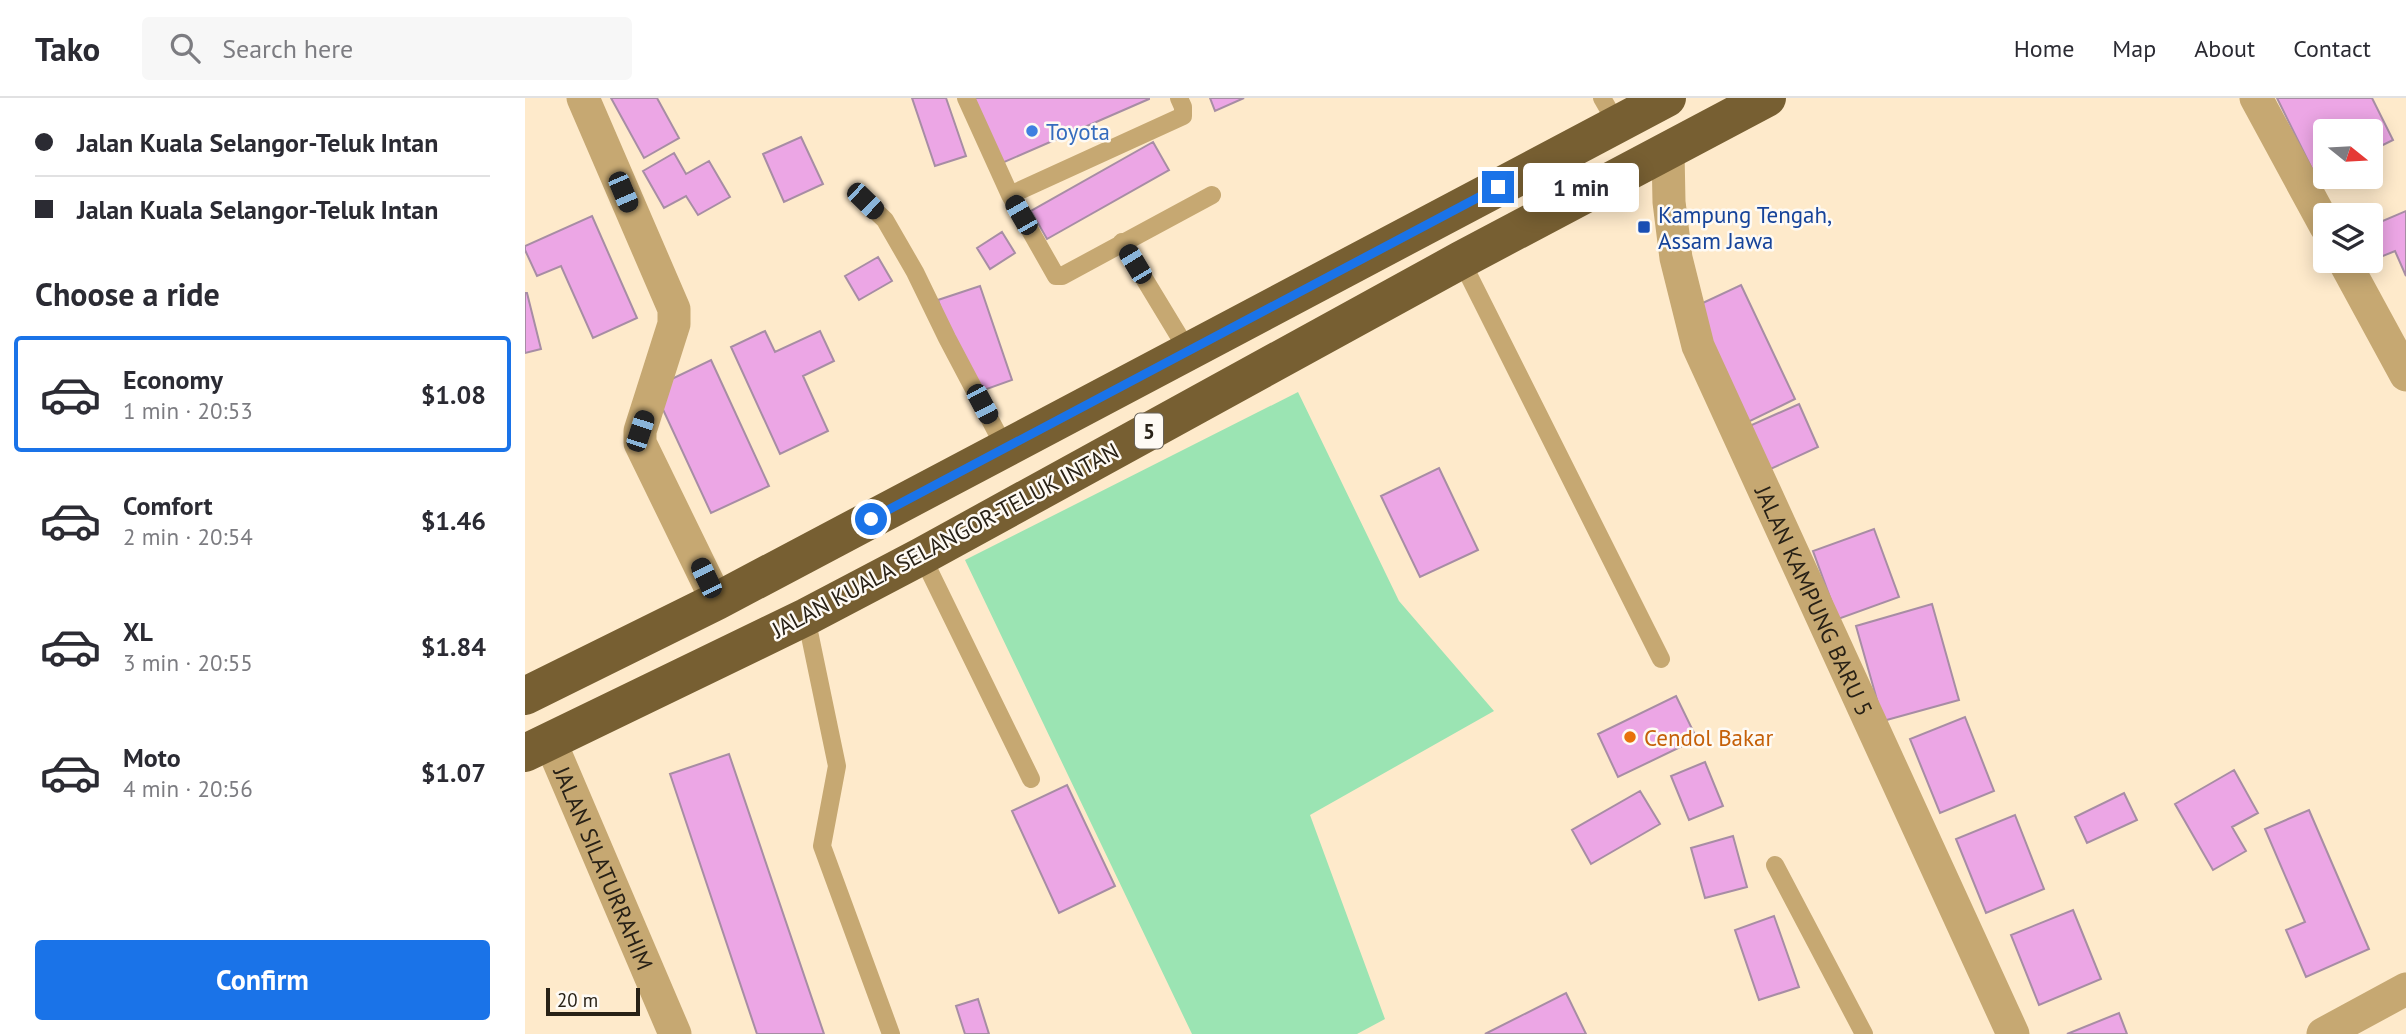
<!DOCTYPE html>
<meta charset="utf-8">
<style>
:root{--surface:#fff;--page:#f7f7f7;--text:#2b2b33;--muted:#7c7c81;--line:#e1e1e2;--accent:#1a73e8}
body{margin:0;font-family:"PT Sans",sans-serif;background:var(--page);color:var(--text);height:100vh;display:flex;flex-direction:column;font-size:26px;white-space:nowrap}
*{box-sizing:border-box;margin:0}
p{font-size:23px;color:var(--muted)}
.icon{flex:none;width:38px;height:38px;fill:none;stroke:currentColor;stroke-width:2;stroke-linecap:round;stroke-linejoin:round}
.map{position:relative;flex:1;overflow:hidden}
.details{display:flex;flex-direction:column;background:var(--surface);width:525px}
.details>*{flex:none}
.banner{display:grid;align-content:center;height:154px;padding:0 35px;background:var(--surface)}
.needle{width:46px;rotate:108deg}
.tools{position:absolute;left:1788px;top:21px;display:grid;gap:14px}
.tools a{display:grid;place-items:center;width:70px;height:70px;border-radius:7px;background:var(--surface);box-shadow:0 4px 18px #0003;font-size:35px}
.scale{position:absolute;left:21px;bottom:18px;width:94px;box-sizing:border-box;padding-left:7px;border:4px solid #282116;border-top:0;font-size:19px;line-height:24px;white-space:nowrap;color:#282116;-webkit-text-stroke:5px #fefaf4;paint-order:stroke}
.end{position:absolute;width:32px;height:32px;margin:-16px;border:9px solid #1a73e8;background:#fff;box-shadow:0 0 0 4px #fff}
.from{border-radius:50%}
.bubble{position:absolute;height:49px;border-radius:7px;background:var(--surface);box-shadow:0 4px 18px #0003;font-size:23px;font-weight:700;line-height:49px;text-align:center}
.car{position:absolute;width:21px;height:42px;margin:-21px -10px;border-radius:9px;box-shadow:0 0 5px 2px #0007;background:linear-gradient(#222 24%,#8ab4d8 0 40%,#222 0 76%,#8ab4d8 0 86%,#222 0)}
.banner b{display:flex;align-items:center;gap:24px;height:66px;font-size:26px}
.banner b+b{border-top:2px solid var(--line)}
.banner i{width:18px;height:18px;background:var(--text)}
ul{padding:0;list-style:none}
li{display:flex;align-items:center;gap:21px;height:116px;margin:0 14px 10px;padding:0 21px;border:4px solid transparent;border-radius:7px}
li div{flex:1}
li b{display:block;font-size:26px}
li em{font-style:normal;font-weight:700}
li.current{border-color:var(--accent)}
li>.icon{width:63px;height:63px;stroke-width:1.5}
h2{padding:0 35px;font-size:32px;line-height:84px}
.action{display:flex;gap:14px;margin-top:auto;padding:14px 35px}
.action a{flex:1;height:80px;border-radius:7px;background:var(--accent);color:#fff;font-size:28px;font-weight:700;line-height:80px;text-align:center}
header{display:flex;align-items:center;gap:42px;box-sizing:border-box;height:98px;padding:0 35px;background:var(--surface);border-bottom:2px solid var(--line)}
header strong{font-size:33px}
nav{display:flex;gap:38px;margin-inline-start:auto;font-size:24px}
.search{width:490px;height:63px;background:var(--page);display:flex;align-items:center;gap:18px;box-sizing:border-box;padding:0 24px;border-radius:7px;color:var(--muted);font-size:26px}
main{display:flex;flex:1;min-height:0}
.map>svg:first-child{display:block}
.green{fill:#9be4b3}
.building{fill:#eca6e5;stroke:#a78da4;stroke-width:2}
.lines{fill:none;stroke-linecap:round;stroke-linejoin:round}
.lane{stroke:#c6a872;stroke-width:18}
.street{stroke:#c6a872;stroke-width:33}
.highway{stroke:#775f32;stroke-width:38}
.route{stroke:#1a73e8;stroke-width:9}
.shop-dot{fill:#3f7fe0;stroke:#fefaf4;stroke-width:2.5}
.transit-dot{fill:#1a4fb4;stroke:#fefaf4;stroke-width:2.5}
.food-dot{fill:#e8710a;stroke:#fefaf4;stroke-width:2.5}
.labels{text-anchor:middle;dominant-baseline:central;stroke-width:5;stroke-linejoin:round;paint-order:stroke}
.shield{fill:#fefaf4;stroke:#686259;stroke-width:2}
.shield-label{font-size:21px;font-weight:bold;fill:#282116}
.shop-label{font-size:23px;fill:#366cbe;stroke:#fefaf4;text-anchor:start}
.transit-label{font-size:23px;fill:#164399;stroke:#fefaf4;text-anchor:start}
.street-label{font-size:23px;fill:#282116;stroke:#fefaf4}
.food-label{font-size:23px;fill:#c56008;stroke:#fefaf4;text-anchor:start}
</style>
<header>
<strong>Tako</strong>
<div class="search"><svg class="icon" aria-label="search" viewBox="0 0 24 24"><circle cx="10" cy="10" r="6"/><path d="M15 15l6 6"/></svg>Search here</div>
<nav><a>Home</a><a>Map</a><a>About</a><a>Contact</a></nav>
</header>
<main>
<section class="details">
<div class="banner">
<b><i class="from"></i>Jalan Kuala Selangor-Teluk Intan</b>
<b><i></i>Jalan Kuala Selangor-Teluk Intan</b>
</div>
<h2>Choose a ride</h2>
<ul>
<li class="current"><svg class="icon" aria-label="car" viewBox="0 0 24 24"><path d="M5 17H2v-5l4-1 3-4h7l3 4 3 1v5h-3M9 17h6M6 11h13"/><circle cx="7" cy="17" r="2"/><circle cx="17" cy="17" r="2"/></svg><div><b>Economy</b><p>1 min · 20:53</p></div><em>$1.08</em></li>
<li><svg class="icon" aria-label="car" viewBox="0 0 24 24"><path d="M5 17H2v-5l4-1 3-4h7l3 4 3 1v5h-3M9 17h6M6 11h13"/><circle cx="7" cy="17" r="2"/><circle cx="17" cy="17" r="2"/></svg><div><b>Comfort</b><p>2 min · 20:54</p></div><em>$1.46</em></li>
<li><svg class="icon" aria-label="car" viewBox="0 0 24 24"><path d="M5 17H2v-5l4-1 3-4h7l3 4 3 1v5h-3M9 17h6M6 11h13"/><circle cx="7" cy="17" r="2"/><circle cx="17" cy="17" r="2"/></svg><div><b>XL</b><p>3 min · 20:55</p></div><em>$1.84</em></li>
<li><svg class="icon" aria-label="car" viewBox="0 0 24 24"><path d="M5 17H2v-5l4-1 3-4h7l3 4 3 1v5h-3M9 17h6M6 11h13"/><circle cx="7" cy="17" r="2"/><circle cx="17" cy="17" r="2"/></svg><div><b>Moto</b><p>4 min · 20:56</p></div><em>$1.07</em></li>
</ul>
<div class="action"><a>Confirm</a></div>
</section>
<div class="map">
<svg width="1881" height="936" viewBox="0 0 1881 936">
<rect width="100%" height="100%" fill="#feeacb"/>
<!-- green -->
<path class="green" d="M773 294 874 503 969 613 785 717 860 921 832 936H667L440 462Z"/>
<!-- building -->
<path class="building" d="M86 0H132L154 40 119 60Z
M387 0H421L441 58 410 68Z
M449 0H624V1L477 65Z
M685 0H719L690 13Z
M1752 0H1847L1868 42 1846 53V33H1801V76L1792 81Z
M276 39 298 86 259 104 238 56Z
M628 44 644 72 522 141 506 113Z
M149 55 161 76 184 63 205 99 173 117 161 98 139 110 118 73Z
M1881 113V178L1870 153 1853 160 1846 144V128Z
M67 118 112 220 68 240 36 168 12 178 0 152V148Z
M477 134 490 155 465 171 452 150Z
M353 159 367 183 334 202 320 178Z
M1216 187 1270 301 1221 325 1167 210Z
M455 188 487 282 445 297 413 202Z
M0 195H2L16 251 0 255Z
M240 233 250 254 295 233 309 263 278 278 303 333 255 356 206 249Z
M186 262 244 388 186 415 128 290Z
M1274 306 1293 349 1239 374 1220 330Z
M914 370 953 452 895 479 856 398Z
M1349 431 1374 499 1313 521 1288 453Z
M1407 506 1434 602 1358 623 1331 528Z
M1151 598 1172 641 1093 679 1073 636Z
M1440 619 1469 693 1415 715 1385 641Z
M204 656 299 936H232L145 676Z
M1180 664 1198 708 1164 722 1146 678Z
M1709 672 1733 715 1707 729 1721 753 1688 772 1650 706Z
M542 687 590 788 534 815 487 713Z
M1115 693 1135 726 1066 766 1047 732Z
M1599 695 1612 722 1562 745 1550 719Z
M1784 712 1844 851 1781 879 1761 832 1780 824 1740 731Z
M1490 717 1519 791 1461 815 1431 741Z
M1208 738 1222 789 1180 800 1166 750Z
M1548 812 1576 881 1514 907 1486 837Z
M1249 818 1274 889 1234 902 1210 832Z
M1041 895 1061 936H960Z
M453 901 464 936H440L431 908Z
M1594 915 1602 936H1542Z"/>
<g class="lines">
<!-- lane -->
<path class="lane" d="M441 0 485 97 531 178H537L687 97
M1077 0 1092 26
M485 97 658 18V9L654 0
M340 103 360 122 390 174 422 240 480 350
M597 144 663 253
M936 162 1136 561
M397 458 506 681
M281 519 312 668 297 748 366 936
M1250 767 1339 936"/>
<!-- street -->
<g class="street">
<path d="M58 0 149 211V226L115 333V345L192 503"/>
<path d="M1731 0 1801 129"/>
<path id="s1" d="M1143 53 1144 104 1151 160 1173 248 1488 936"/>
<path d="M1819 163 1881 277"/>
<path id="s2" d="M25 643 150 936"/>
<path d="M1798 936 1881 891"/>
</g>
<!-- highway -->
<path class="highway" d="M0 598 192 503 1142 0
M0 655 281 519 397 458 936 162 1242 0"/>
</g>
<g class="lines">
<!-- route -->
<path class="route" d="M346 421 973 89"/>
</g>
<!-- markers -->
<circle class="shop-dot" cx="507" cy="33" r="7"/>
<rect class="transit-dot" x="1112" y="122" width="14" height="14" rx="3.5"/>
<circle class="food-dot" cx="1105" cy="639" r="7"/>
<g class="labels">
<!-- shield labels -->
<rect class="shield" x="610" y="315.5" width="28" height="35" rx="5"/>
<g class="shield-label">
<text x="624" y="333">5</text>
</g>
<!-- shop labels -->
<g class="shop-label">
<text x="521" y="33">Toyota</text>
</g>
<!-- transit labels -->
<g class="transit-label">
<text x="1133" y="116">Kampung Tengah,<tspan x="1133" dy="26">Assam Jawa</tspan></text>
</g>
<!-- street labels -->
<g class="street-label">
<text transform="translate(420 442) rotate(-28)">JALAN KUALA SELANGOR-TELUK INTAN</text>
<text stroke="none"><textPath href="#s1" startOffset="478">JALAN KAMPUNG BARU 5</textPath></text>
<text stroke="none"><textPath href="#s2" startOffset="138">JALAN SILATURRAHIM</textPath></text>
</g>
<!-- food labels -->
<g class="food-label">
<text x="1119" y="639">Cendol Bakar</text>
</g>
</g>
</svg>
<div class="tools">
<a><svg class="needle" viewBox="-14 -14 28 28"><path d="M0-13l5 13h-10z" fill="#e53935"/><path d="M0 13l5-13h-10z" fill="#7c7c81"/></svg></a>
<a><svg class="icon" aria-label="layers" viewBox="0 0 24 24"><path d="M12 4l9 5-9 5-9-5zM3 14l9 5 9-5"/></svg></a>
</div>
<div class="scale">20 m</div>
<i class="end from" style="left:346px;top:421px"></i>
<i class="end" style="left:973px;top:89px"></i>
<div class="bubble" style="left:998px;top:65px;width:116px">1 min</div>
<i class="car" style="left:98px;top:94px;rotate:157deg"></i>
<i class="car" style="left:340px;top:103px;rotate:134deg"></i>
<i class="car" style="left:496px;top:117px;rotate:330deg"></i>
<i class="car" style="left:610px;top:166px;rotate:329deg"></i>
<i class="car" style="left:457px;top:306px;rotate:152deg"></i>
<i class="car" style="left:115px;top:333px;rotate:18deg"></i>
<i class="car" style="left:181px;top:480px;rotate:334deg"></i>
</div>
</main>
